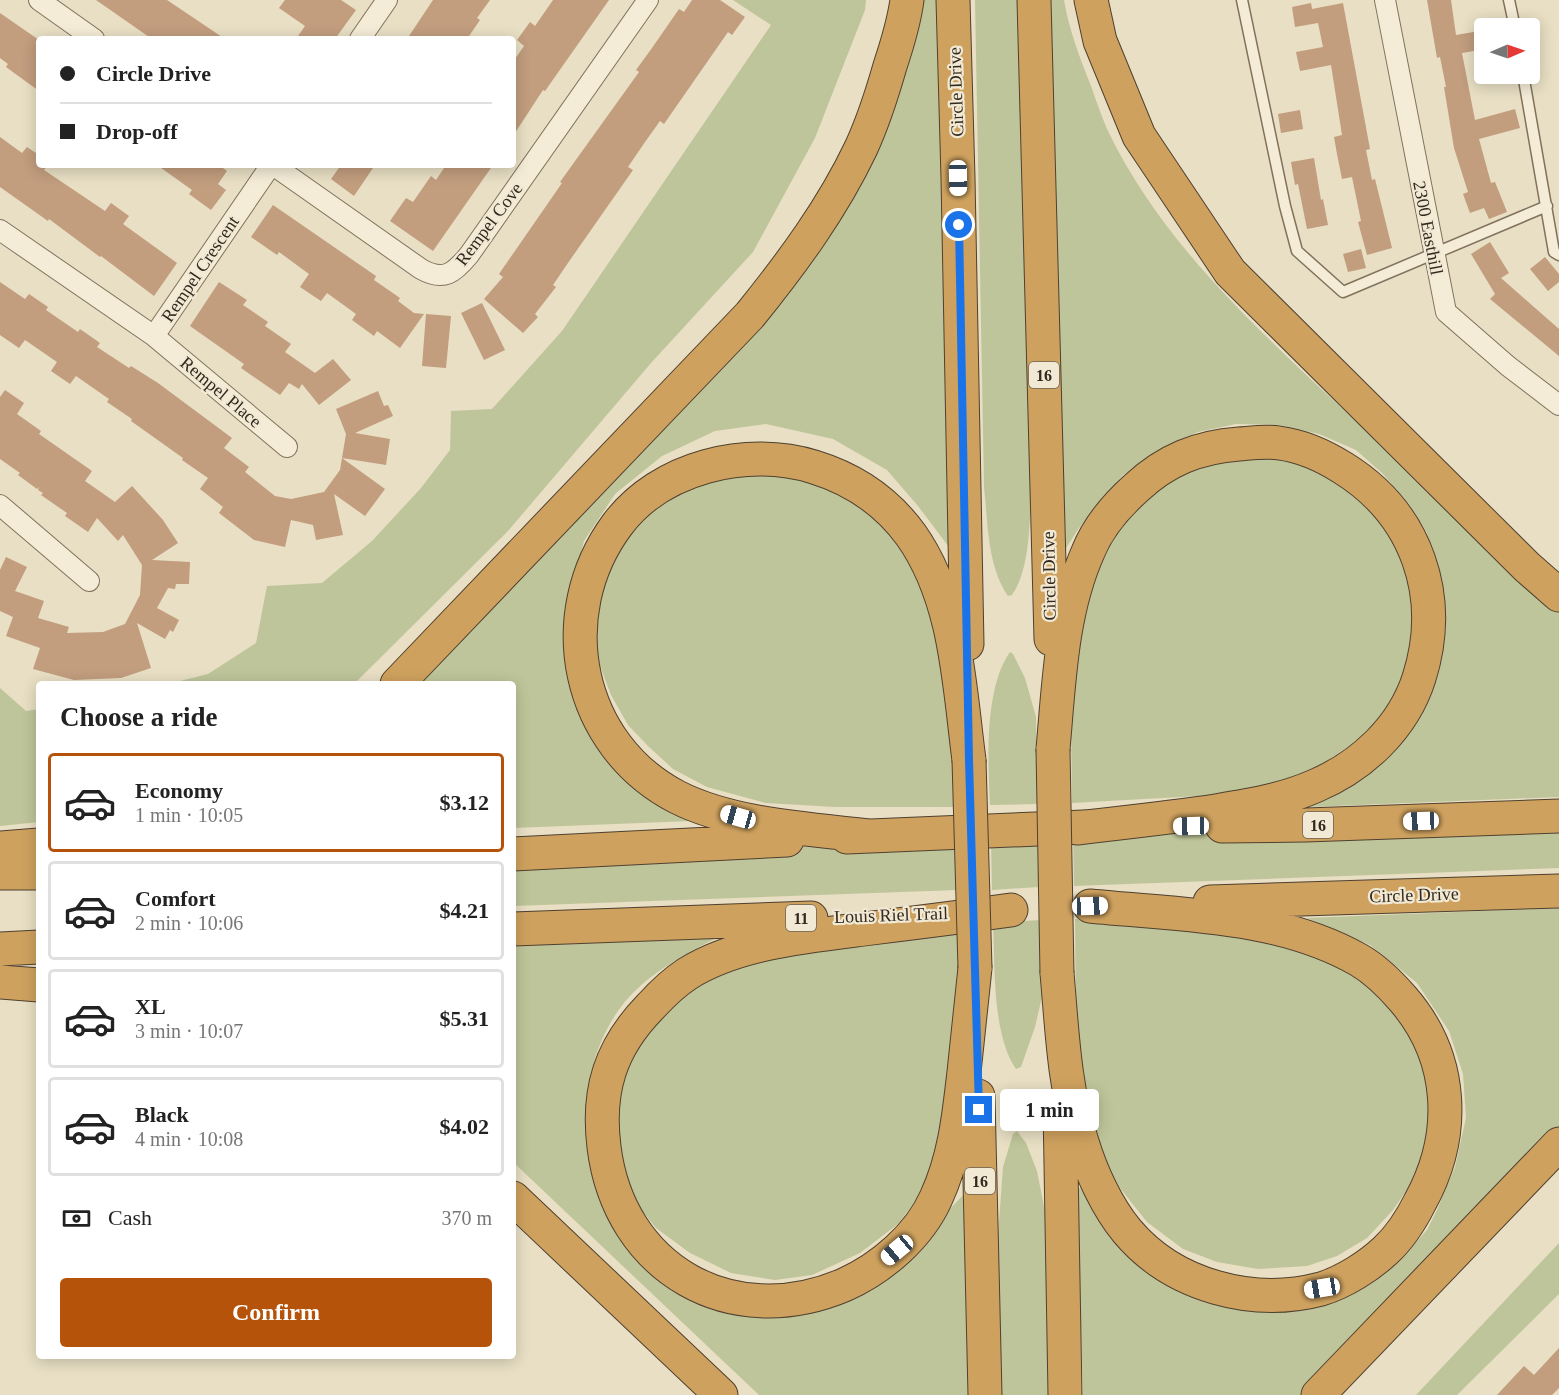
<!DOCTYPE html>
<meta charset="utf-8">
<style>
:root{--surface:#fff;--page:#f2f2f2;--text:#222;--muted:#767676;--line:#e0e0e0;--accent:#b45309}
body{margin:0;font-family:"Times New Roman",serif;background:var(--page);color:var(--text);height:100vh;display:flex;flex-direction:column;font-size:22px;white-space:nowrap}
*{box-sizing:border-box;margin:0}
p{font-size:20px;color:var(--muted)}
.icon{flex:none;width:33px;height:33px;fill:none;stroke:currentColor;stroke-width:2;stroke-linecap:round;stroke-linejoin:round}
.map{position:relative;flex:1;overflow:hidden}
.drawer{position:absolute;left:36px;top:681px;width:480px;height:678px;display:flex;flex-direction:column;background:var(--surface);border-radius:6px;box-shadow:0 3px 15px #0003}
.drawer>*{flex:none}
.hud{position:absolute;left:36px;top:36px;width:480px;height:132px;border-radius:6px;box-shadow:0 3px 15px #0003;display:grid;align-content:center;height:132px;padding:0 24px;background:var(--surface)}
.needle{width:39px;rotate:88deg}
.controls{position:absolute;left:1474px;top:18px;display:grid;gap:12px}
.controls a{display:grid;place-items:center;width:66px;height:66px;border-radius:6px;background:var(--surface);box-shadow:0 3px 15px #0003;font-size:30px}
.end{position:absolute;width:27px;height:27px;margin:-14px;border:8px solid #1a73e8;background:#fff;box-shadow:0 0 0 3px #fff}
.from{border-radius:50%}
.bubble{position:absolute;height:42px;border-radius:6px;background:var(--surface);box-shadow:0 3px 15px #0003;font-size:20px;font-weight:700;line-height:42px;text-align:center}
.car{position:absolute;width:18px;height:36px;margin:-18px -9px;border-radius:8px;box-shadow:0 0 4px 2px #0007;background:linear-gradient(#fff 24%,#345 0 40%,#fff 0 76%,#345 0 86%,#fff 0)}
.hud b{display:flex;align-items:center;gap:21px;height:57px;font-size:22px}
.hud b+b{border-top:2px solid var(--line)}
.hud i{width:15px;height:15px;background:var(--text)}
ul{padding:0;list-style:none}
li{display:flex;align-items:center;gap:18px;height:99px;margin:0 12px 9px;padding:0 12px;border:3px solid var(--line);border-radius:6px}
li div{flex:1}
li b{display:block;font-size:22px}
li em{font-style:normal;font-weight:700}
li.on{border-color:var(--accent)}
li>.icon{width:54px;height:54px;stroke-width:1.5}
h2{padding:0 24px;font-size:27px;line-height:72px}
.pay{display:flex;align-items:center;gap:15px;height:66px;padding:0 24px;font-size:22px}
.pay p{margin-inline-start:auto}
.cta{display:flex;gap:12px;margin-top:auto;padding:12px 24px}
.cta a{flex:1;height:69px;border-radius:6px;background:var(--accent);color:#fff;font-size:24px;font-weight:700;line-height:69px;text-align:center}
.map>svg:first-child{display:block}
.green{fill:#bfc59a}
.building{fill:#c29d7e}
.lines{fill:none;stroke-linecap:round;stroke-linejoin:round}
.lane-casing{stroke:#81715d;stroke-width:13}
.street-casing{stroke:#81715d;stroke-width:22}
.highway-casing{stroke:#4f4030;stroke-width:35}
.lane{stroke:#f4ecd6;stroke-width:10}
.street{stroke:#f4ecd6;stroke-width:20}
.highway{stroke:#cea15e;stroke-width:33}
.highway-bridge-casing{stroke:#4f4030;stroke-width:35;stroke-linecap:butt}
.highway-bridge{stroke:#cea15e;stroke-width:33}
.route{stroke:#1a73e8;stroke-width:8}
.labels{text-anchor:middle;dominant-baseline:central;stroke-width:4.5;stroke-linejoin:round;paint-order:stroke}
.shield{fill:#f1e9d3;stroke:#6c6355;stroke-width:1.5}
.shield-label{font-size:16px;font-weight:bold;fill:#33291f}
.street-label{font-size:18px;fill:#33291f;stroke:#f1e9d3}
</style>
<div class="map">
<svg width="1559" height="1395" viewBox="0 0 1559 1395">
<rect width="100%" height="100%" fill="#e8dfc4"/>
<!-- green -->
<path class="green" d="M733 0H866L865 10 815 138 753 252 651 363 508 531 358 680 352 684H168L208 674 256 643 267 586 322 583 372 541 421 488 450 450 451 411 492 409 562 331 771 25Z
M920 0H943L955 555 918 506 887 470 833 439 766 424 715 431 662 456 615 494 584 541 566 609 571 671 594 726 717 820 513 828V684H404L779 291Z
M975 0H1020L1032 486C1029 519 1031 568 1012 595L1008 596C987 565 988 523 984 487Z
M1048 0H1064C1069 30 1080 58 1091 86 1096 100 1101 115 1107 129 1161 242 1255 327 1345 411 1415 477 1487 542 1559 607V797L1308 807 1424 708 1440 669 1446 630 1442 582 1426 531 1409 504 1382 473 1356 450 1319 434 1279 425 1236 424 1198 432 1164 447 1123 475 1079 528 1059 559Z
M1204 454H1302L1385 511 1416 600 1407 674 1388 710 1360 739 1321 765 1282 784 1217 795 1072 803 1070 646 1078 595 1123 511Z
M742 461 870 498 941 607 953 760 954 807H835L766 803 707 787 673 769 648 746 628 725 611 695 599 663 594 630 608 558 645 506Z
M1010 652 1013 654 1025 678 1036 717 1037 804 990 805C988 761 984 689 1010 652Z
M0 688 26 711 39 709V822L0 826Z
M1559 821V868L1074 886 1073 835Z
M1038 837 1039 887 992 890 991 839Z
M955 839 957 890 513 906V857Z
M1559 908V1130L1305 1395H1083L1077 1191 1082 1185 1179 1284H1364L1401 1259 1427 1230 1437 1210 1455 1167 1466 1118 1463 1074 1449 1031 1417 983 1370 945 1307 918Z
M1075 919H1119L1309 945 1394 1004 1424 1051 1432 1136 1417 1175 1393 1210 1367 1238 1337 1256 1307 1266 1258 1269 1217 1262 1183 1249 1147 1222 1120 1188 1099 1149 1083 1099 1076 1026Z
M1040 920 1042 997 1035 1027 1021 1067 1016 1069C992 1035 995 964 993 923Z
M958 923 960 968 956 1079 928 1184 898 1224 860 1253 812 1275 775 1280 731 1273 690 1253 656 1228 631 1197 612 1114 629 1050 676 993 789 943Z
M737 927C702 946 666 962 637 989 581 1041 569 1147 609 1213 615 1222 628 1230 636 1237 661 1258 687 1280 712 1302L893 1268 968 1190 970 1395H759L513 1162V936Z
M1017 1131 1026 1143 1037 1171 1046 1217 1050 1395H1001L998 1235 1003 1167 1013 1134Z
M1559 1243V1294L1457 1395H1416Z"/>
<!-- building -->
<path class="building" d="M96 0H167L225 39H152Z
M285 0H341L356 10 335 39H296L305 26 279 8Z
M433 0H490L477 18 480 20 467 39H407Z
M553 0H609L545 91 543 90 513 136V62L524 46 517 40 530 22 535 26Z
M692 0H720L745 17 732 35 728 32 664 124 660 121 645 142 628 167 633 170 570 260 553 285 556 287 535 314 538 317 523 333 484 299 503 277 499 274 562 183 560 182 639 72 636 70 652 48 679 9 684 12Z
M1427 0H1451L1456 35 1485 30V49L1462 53 1475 120 1515 109 1520 128 1479 139 1491 183 1495 182 1507 212 1489 219 1484 208 1470 213 1463 194 1468 192 1454 148 1444 87H1446L1440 57 1437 58Z
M1311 3 1312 9 1343 3 1370 149 1366 150 1372 180 1375 179 1392 248 1367 255 1358 222 1361 221 1352 177 1342 179 1337 154 1334 137 1342 135 1331 65 1300 71 1296 52 1323 47 1318 23 1295 27 1292 7Z
M0 13 39 40V91L6 67 8 64 0 58Z
M1300 110 1303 129 1281 133 1278 114Z
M0 137 22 153 27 147 39 155V165H48L44 170 105 211 111 203 129 216 123 224 177 263 154 296 101 256 100 257 49 219 48 221 0 187Z
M1314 158 1321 200 1323 199 1328 225 1307 229 1298 184 1295 185 1291 162Z
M157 165H219L227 171 218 184 226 190 211 210 189 194 192 190Z
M341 165H375L354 196 331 179Z
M446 165H493L433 251 390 221 406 198 413 202 431 176 436 180Z
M273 205 376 276 374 280 400 298 398 301 414 313 424 314 400 348 377 331 374 336 352 320 356 314 327 293 321 301 300 287 309 274 279 252 277 255 251 237Z
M1490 242 1509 273 1501 278 1559 329V356L1490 299 1495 294 1471 254Z
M1361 249 1366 268 1348 272 1343 254Z
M1545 257 1559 274V282L1548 291 1530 269Z
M0 282 25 299 29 294 48 307 46 310 78 332 80 329 100 343 97 347 129 368 131 366 158 383 232 438 224 448 249 467 245 472 275 496 291 499 324 492 340 470 342 458 385 489 365 516 334 494 343 535 316 540 313 525 291 520 285 547 254 540 219 513 223 507 200 489 208 478 182 460 183 458 131 421 132 419 107 402 109 399 76 376 70 384 51 371 57 362 25 340 19 348 0 335Z
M219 282 247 300 243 305 268 322 265 326 291 344 285 352 315 373 333 359 351 380 319 405 302 384 299 389 289 383 280 395 241 368 244 364 190 326Z
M482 303 505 350 484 360 461 313Z
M426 314 451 316 446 368 422 366Z
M5 390 24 403 17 414 41 431 39 434 92 471 85 481 115 502 132 486 163 520 178 543 152 560 190 562 189 584H176L175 589 168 588 157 608 179 620 173 632 170 630 165 639 137 623 151 668 121 678 74 680 33 669 40 648 6 636 13 617 0 611V570L6 557 27 567 15 591 44 601 38 618 69 627 67 633 103 632 125 624 140 595 142 565 123 535 118 541 97 518 88 532 65 516 67 513 41 495 43 493 38 490 39 487 37 489 18 475 20 473 0 459V397Z
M378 391 384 406 388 405 393 416 355 433 390 439 386 465 342 458 346 434 336 409Z
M1559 1348V1388L1552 1395H1497L1524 1366 1534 1375Z"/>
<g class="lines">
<!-- lane casing -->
<g class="lane-casing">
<path id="lane" d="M1242 0 1285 206 1297 251 1343 292 1547 206
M1509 0 1515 28
M1523 74 1554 252 1559 255"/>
</g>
<!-- street casing -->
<g class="street-casing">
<path id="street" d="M39 0 94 39
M1385 0 1446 312 1508 366 1559 405
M360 39 387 0
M273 165 421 269C444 282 454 273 469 255L648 0
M0 230 154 336 271 165
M154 336 287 447
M0 505 89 581"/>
</g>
<!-- highway casing -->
<g class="highway-casing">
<path id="highway" d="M953 0 958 178 967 644
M1034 0 1051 639
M1091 0 1100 41 1139 136 1230 272 1527 567 1559 595
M397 684 750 315C792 263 832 209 861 148 873 122 882 94 890 66 897 45 904 22 907 0
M1053 749C1059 683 1061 613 1088 552 1098 527 1116 506 1136 488 1166 460 1198 447 1239 444 1252 443 1266 441 1279 443 1302 446 1324 456 1343 468 1417 514 1445 596 1419 678 1403 728 1362 766 1315 786 1281 801 1245 806 1209 812 1165 818 1121 823 1077 828
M1222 826 1306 825 1559 816
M869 836C809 829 732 825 677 797 577 745 550 616 617 525 660 467 747 446 814 467 853 479 887 502 911 535 957 600 959 685 969 760
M847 837 1084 827
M0 848 39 845
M513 854 787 840
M0 873H39
M1210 902 1559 891
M513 929 811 918
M0 949 39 947
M975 968C971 1003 968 1037 964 1072 959 1115 955 1157 936 1198 919 1236 882 1268 844 1285 731 1333 619 1269 604 1147 597 1091 610 1048 650 1007 661 995 673 983 687 974 736 943 807 936 864 929 913 923 962 917 1011 910
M1057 973C1062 1029 1064 1088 1082 1142 1091 1172 1107 1207 1127 1231 1173 1286 1253 1307 1321 1289 1344 1282 1369 1266 1386 1250 1401 1236 1411 1220 1420 1202 1457 1135 1454 1058 1403 999 1390 984 1376 970 1359 960 1278 914 1180 915 1090 906
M0 982 39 985
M978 1096 985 1395
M1060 1107 1065 1395
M513 1198 721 1395
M1318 1395 1559 1144"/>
</g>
<!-- lane -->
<use href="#lane" class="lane"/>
<!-- street -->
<use href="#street" class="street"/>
<!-- highway -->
<use href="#highway" class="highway"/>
<!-- highway-bridge casing -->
<g class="highway-bridge-casing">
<path id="highway-bridge" d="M1053 749 1057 973
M969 760 975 968"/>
</g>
<!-- highway-bridge -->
<use href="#highway-bridge" class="highway-bridge"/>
</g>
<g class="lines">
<!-- route -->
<path class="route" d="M959 225 969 760 979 1110"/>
</g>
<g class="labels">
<!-- shield labels -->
<g class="shield">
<rect x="1029" y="362" width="30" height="26" rx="4.5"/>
<rect x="1303" y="812" width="30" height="26" rx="4.5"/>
<rect x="786" y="905" width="30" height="26" rx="4.5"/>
<rect x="965" y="1168" width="30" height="26" rx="4.5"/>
</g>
<g class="shield-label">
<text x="1044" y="375">16</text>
<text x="1318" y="825">16</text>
<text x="801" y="918">11</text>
<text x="980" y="1181">16</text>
</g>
<!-- street labels -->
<g class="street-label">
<text transform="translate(956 92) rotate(-92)">Circle Drive</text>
<text transform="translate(489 224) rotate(-53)">Rempel Cove</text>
<text transform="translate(1428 228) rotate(79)">2300 Easthill</text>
<text transform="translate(200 269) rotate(-56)">Rempel Crescent</text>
<text transform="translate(221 392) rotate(40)">Rempel Place</text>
<text transform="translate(1049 576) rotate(-91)">Circle Drive</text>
<text transform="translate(1414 895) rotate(-2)">Circle Drive</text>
<text transform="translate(891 915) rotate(-2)">Louis Riel Trail</text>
</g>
</g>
</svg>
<div class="controls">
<a><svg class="needle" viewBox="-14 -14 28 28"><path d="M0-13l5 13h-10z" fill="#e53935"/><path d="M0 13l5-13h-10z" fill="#767676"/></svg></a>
</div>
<i class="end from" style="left:959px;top:225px"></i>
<i class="end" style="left:979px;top:1110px"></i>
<div class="bubble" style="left:1000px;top:1089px;width:99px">1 min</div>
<i class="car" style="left:958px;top:178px;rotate:179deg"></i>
<i class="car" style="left:738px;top:817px;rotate:286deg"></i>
<i class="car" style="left:1421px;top:821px;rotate:268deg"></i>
<i class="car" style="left:1191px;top:826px;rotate:269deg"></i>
<i class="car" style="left:1090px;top:906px;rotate:88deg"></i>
<i class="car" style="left:897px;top:1250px;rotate:230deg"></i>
<i class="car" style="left:1322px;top:1288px;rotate:261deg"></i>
<div class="hud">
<b><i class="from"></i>Circle Drive</b>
<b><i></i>Drop-off</b>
</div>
<section class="drawer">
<h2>Choose a ride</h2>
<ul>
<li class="on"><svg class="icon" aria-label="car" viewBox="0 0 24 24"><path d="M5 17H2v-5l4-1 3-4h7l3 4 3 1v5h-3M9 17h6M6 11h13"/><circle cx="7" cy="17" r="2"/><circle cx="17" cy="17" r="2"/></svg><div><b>Economy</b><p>1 min · 10:05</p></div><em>$3.12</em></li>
<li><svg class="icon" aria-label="car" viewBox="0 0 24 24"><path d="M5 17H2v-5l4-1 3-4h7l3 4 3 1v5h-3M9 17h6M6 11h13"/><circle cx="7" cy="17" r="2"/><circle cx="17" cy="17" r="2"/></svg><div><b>Comfort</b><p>2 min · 10:06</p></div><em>$4.21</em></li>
<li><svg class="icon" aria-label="car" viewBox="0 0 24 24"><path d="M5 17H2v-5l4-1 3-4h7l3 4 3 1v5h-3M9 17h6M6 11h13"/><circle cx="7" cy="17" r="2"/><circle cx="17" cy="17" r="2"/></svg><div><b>XL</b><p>3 min · 10:07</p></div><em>$5.31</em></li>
<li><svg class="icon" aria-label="car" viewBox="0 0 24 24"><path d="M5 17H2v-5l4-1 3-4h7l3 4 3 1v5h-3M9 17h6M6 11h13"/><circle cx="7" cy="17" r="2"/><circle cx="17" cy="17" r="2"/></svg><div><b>Black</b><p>4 min · 10:08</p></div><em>$4.02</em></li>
</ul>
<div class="pay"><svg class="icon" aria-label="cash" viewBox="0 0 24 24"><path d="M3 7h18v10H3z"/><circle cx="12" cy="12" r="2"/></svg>Cash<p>370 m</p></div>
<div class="cta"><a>Confirm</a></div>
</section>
</div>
